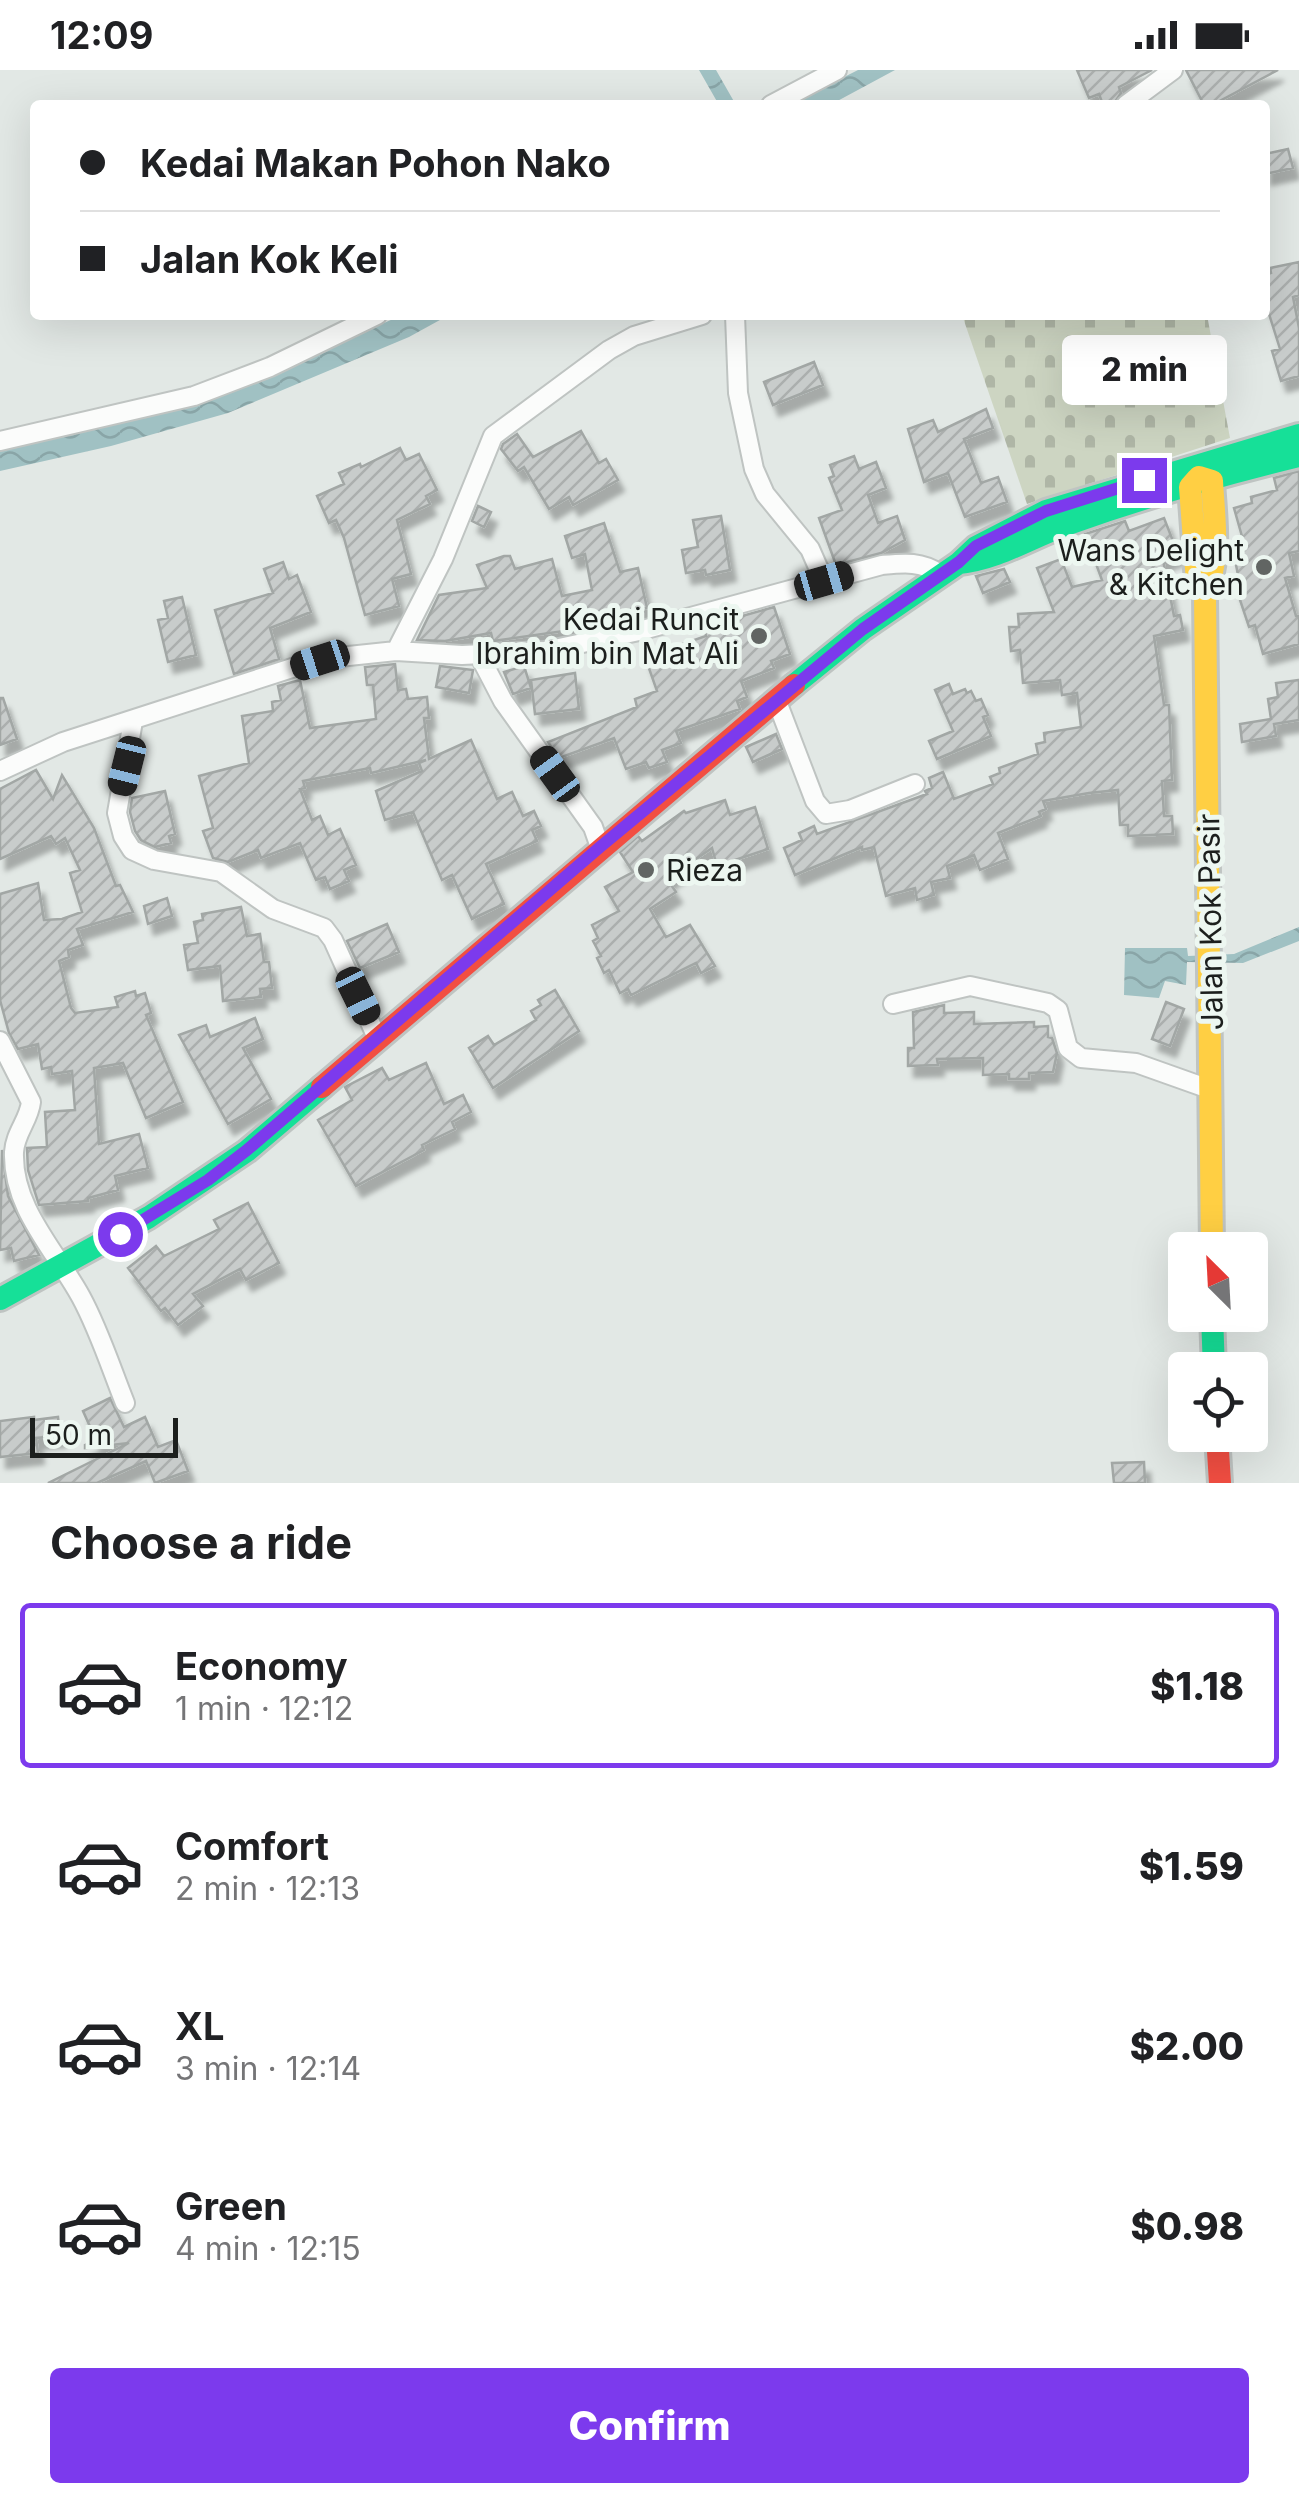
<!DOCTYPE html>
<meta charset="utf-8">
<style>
:root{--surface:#fff;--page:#f2f2f2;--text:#202124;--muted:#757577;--line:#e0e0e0;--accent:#7c3aed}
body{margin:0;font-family:Inter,sans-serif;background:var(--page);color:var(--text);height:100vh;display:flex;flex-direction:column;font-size:38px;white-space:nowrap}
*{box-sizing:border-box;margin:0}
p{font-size:32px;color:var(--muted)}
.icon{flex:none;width:55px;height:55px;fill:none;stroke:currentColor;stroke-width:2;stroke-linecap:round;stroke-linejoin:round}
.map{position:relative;height:1413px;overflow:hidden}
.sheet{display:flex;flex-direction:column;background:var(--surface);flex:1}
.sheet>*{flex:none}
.hud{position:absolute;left:30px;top:30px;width:1240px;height:220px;border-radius:10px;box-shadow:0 10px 40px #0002;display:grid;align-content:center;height:220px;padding:0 50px;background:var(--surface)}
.needle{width:65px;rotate:336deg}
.controls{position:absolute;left:1168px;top:1162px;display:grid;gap:20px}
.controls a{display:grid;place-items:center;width:100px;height:100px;border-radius:10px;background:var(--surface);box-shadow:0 10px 40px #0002;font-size:50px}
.scale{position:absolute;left:30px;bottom:25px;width:148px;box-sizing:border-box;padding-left:10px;border:5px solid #1c1f1d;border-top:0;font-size:28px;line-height:35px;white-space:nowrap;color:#1c1f1d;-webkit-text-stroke:8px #edf7f1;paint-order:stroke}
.end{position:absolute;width:45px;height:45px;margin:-22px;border:12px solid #7c3aed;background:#fff;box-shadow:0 0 0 5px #fff}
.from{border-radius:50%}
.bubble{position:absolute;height:70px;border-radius:10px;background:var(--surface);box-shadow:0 10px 40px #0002;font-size:32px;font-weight:800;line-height:70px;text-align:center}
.car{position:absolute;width:30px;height:60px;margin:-30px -15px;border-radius:12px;box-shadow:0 0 8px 2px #0007;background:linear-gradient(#222 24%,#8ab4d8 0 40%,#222 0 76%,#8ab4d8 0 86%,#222 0)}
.hud b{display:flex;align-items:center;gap:35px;height:95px;font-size:38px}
.hud b+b{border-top:2px solid var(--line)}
.hud i{width:25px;height:25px;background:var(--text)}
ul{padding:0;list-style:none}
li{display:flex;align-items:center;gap:30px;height:165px;margin:0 20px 15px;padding:0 30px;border:5px solid transparent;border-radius:10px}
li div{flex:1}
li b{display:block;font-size:38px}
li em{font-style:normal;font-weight:800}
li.current{border-color:var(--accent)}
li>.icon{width:90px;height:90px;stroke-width:1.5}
h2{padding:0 50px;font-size:45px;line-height:120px}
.button{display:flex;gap:20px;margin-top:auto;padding:20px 50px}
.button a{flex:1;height:115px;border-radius:10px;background:var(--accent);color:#fff;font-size:40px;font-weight:800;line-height:115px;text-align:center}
.status{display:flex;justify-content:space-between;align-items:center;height:70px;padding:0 50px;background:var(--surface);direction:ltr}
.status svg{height:28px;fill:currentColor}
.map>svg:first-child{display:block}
.cemetery{fill:url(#cemetery-stones)}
.water{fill:url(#water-waves)}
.building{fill:url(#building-hatch);stroke:#a2a7a5;stroke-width:2.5;filter:url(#shadow)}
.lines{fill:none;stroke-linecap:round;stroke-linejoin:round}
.street-casing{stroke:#bfc4c2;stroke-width:22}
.fast-casing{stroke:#bfc4c2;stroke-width:28}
.slow-casing{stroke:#bfc4c2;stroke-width:28}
.jam-casing{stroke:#bfc4c2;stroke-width:28}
.street{stroke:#fbfcfb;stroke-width:18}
.fast{stroke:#16e098;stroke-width:22}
.slow{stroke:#ffcf43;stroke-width:22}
.jam{stroke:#f24e42;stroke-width:22}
.route{stroke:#7c3aed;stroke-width:12}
.poi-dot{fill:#616563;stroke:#edf7f1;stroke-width:4}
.labels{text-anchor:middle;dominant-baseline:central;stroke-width:10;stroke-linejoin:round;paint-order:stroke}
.poi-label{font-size:30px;fill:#1c1f1d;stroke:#edf7f1;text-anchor:end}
.street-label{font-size:30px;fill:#1c1f1d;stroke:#edf7f1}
</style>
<div class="status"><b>12:09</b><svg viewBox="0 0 49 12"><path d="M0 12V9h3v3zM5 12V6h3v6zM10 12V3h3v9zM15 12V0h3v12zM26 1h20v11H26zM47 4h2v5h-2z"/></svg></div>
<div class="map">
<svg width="1299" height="1413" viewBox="0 0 1299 1413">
<defs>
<pattern id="cemetery-stones" width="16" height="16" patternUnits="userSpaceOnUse" patternTransform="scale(2.5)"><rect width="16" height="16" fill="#cdd5c2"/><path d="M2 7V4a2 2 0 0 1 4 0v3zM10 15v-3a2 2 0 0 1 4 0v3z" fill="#afb6a6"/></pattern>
<pattern id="water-waves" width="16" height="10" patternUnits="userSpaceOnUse" patternTransform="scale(2.5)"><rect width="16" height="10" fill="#a0c1c3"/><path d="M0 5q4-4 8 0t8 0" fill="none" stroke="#89a5a7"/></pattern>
<pattern id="building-hatch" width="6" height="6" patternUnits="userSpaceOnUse" patternTransform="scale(2.5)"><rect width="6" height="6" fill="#c8cccb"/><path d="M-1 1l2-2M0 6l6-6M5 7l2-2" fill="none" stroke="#abafae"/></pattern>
<filter id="shadow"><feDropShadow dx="6" dy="11" stdDeviation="2.5" flood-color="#0004"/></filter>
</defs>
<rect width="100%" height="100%" fill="#e2e8e5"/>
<!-- cemetery -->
<path class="cemetery" d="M962 245H1207L1230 368 1027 434Z"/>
<!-- water -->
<path class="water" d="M699 0H716L736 35H719Z
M858 0H895L830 35H789Z
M402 245H449L409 267 228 343 111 376 0 401V377L215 328Z
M1299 857V871L1243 893 1187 892 1186 915 1165 911 1159 928 1124 925 1125 878H1187L1188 886 1234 884Z"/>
<!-- building -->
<path class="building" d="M1077 0H1152L1119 17 1121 23 1113 35H1103L1099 24 1089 28Z
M1186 0H1278L1212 35H1204Z
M1288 79 1293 98 1265 104V84Z
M1299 192V225L1293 227 1299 258V306L1281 311 1272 281 1280 279 1265 231V205L1271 203 1270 198Z
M814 292 823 315 773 335 764 312Z
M986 339 993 358 964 369 981 413 998 407 1007 432 965 447 948 403 924 412 908 359 933 350 938 362Z
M581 361 599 393 606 389 618 410 573 435 569 427 549 439 524 397 518 401 501 379 503 374 517 364 533 387Z
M400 378 406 390 419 384 437 420 426 426 430 434 397 450 411 504 392 509 399 536 365 545 344 468 336 450 329 453 317 426 344 414 339 403 360 394 361 397Z
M854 386 859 399 876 392 886 418 868 425 878 453 897 446 905 470 881 483 836 495 819 448 842 440 829 408 834 406 830 395Z
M1299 401V481L1289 483 1294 506 1285 508 1296 546H1299V574L1263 584 1255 555 1249 557 1232 506 1238 505 1233 480 1245 477 1234 438 1252 433 1251 427 1277 420 1274 408Z
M478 436 491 442 484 457 472 451Z
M721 446 730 500 706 505 705 500 686 503 682 480 698 477 693 450Z
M1164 448 1178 484 1163 490 1174 546 1180 545 1183 560 1154 566 1164 635H1169L1172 710 1162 711 1164 746H1172L1173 764 1128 766V755H1120L1118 720 1089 723 1043 731 1046 739 1039 742 1041 746 998 763 1008 789 980 800 974 785 947 796 950 808 931 812 934 825 917 830 915 818 886 826 874 777 862 780V777L795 805 784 778 802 770 799 763 814 756 817 764 927 724 925 721 932 718 929 708 943 702 954 729 993 714 990 707 1000 703 999 698 1038 684 1036 674 1045 672 1044 663 1081 657 1077 623 1062 625 1060 610 1023 613 1020 580 1011 581 1009 557H1019L1018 544 1054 542 1037 498 1061 489 1072 517 1102 510 1085 464 1125 451 1129 461Z
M604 453 620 502 638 498 647 538 635 540 636 547 608 553 607 547 570 555 571 560 493 571 491 563 445 571 417 570 439 525 487 518 477 495 504 486H510L515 499 552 489 562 526 592 520 585 484 572 488 565 466Z
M283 492 289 509 297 505 311 542 270 558 279 589 234 604 215 540 273 523 264 499Z
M1004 499 1010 512 983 523 976 506Z
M182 527 196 585 168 592 158 550 168 548 164 531Z
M774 537 790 584 771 591 774 598 741 611 747 627 737 631 740 639 676 661 681 673 662 680 667 692 649 698 646 692 626 699 614 668 559 688 548 672 637 637 635 629 657 621 645 587 706 566 705 562 730 553 728 550Z
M395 594 398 620 406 619 408 629 427 627 429 648H424L429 689 471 670 497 729 512 722 523 746 534 741 541 756 532 760 537 771 486 794 504 834 472 849 452 805 442 810 413 742 385 750 376 721 422 701 419 693 426 690 371 703 370 698 303 711 305 718 300 719 312 750 320 746 328 765 340 759 356 795 344 800 349 811 330 819 325 807 316 810 300 773 261 788 258 780 228 792 213 788 203 761 213 758 199 706 249 693 242 646 273 641 272 632 281 630 278 616 300 610 310 658 376 649 373 615H367L365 597Z
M440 596 473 600 469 623 436 617Z
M524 596 531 618 513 624 504 602Z
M575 603 579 639 535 644 531 610Z
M1299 610V650L1274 654 1276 666 1242 672 1240 654 1271 649 1268 629 1278 627 1276 613Z
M949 614 953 624 965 619 967 623 971 621 976 631 981 629 988 645 983 647 991 666 937 689 929 671 953 661 935 620Z
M0 628H3L17 669 0 675Z
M776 664 782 679 753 692 746 677Z
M36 700 53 729 62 705 94 758 116 816 120 815 133 842 77 859 83 875 68 880 69 887 59 891 71 938 75 943 118 937 115 927 135 921 136 926 145 923 151 943 146 945 183 1032 146 1048 123 993 94 998 99 1074 139 1064 148 1098 115 1106 118 1120 88 1128V1131L39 1135 28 1100 27 1078 47 1077 45 1042 75 1040 72 1001 52 1004 51 997 42 999 38 974 18 979 9 963 0 930V824L38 813 44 850 62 849 82 842 70 803 80 800 65 768 56 774 51 766 0 789V719Z
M165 721 175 764 169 766 171 773 155 777 141 770 135 761 130 742 132 728Z
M725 730 730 745 755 737 768 779 717 796 712 778 667 809 676 822 650 839 666 867 690 855 715 896 701 903 696 893 631 925 628 919 620 923 609 900 604 903 597 888 601 886 593 871 598 868 592 855 619 841 605 817 633 802 620 782 638 766 642 771 684 741 686 743Z
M167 828 172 846 148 854 144 836Z
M241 837 247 866 260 864 264 892H269L272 918 260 919 261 927 223 931 220 896 188 900 184 875 198 873 194 852 203 850 202 844Z
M387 854 399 882 360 898 347 871Z
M555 920 579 961 493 1018 469 978 488 966 494 975 536 950 531 941 541 935 538 930Z
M1166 932 1184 939 1170 976 1152 969Z
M944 935V943L974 942V954L1034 952V957L1048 956V967L1052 968 1057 983 1053 1002 1029 1003V1009H1009V1004L983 1005V988L937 989 938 995 908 996V978H914L913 942Z
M255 948 263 969 243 978 271 1029 228 1054 179 965 206 955 210 967Z
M426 993 444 1034 463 1025 471 1042 452 1052 455 1059 422 1075 424 1080 356 1116 318 1050 352 1030 345 1017 382 998 389 1010Z
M2 1080 8 1126 39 1185 14 1191 11 1178 0 1180Z
M248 1133 279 1193 246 1210 240 1199 193 1224 203 1236 178 1255 165 1238 161 1241 128 1198 156 1176 164 1186 219 1159 214 1150Z
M110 1328 124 1357 145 1347 158 1377 176 1370 188 1401 155 1413 146 1391 97 1413H48L129 1373 85 1378V1375L96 1370 83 1341Z
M34 1347V1350L58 1347 60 1366 36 1368 38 1383 0 1387V1351Z
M1144 1392 1145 1413H1114L1112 1393Z"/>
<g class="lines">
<!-- street casing -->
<g class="street-casing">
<path id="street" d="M771 35 837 0
M1126 35 1173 0
M735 245 738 323 754 399 765 424 810 479 824 511
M0 371 194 326 270 297 377 245
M396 581 443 489 493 366 609 280 634 266 702 245
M479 585 503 631 593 757 600 777
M776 629 815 731 826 744 850 740 915 714
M133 651 117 743 123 766 132 780 154 790 221 802 273 839 324 858 333 870 378 970
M0 701 63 672 320 589 396 581 462 585 545 581 639 561 882 495C904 493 921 491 940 504
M893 934 970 916 1048 933 1058 940 1068 978 1081 988 1136 993 1212 1020
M0 971 31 1032C29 1050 15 1063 14 1082 12 1138 56 1181 81 1227 99 1260 111 1298 125 1333"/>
</g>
<!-- fast casing -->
<g class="fast-casing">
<path id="fast" d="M959 493C999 489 1031 467 1068 454 1144 427 1221 405 1299 386
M794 615 863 559 959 493 976 477 1046 441 1299 365
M0 1229 149 1147 247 1081 322 1017
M1212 1245 1214 1300"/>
</g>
<!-- slow casing -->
<g class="slow-casing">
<path id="slow" d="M1199 407 1212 411C1214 449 1221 488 1205 524L1212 1180
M1197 409 1190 417 1197 512 1205 524"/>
</g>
<!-- jam casing -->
<g class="jam-casing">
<path id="jam" d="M322 1017 794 615
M1217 1365 1220 1413"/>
</g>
<!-- street -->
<use href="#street" class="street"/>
<!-- fast -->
<use href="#fast" class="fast"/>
<!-- slow -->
<use href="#slow" class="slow"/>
<!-- jam -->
<use href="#jam" class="jam"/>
</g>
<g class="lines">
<!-- route -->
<path class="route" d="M120 1164 208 1110 247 1080 600 777 863 559 959 492 976 476 1046 441 1144 410"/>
</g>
<!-- markers -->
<g class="poi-dot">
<circle cx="1264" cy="497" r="10"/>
<circle cx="759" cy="566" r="10"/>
<circle cx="646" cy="800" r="10"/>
</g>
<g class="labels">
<!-- poi labels -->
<g class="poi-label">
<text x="1244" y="480">Wans Delight<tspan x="1244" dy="34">&amp; Kitchen</tspan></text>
<text x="739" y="549">Kedai Runcit<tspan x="739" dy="34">Ibrahim bin Mat Ali</tspan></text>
<text x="666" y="800" text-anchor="start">Rieza</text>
</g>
<!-- street labels -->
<g class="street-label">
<text transform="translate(1210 852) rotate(-91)">Jalan Kok Pasir</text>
</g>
</g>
</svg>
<div class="controls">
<a><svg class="needle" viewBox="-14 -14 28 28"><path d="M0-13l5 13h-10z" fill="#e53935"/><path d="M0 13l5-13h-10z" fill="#757577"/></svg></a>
<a><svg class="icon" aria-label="locate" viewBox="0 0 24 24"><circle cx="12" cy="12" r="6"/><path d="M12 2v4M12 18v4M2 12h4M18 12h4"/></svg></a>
</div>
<div class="scale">50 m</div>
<i class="end from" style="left:120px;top:1164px"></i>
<i class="end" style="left:1144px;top:410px"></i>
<div class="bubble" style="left:1062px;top:265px;width:165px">2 min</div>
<i class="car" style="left:824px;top:511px;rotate:74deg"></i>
<i class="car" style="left:320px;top:590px;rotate:252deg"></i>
<i class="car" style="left:127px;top:696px;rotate:194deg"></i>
<i class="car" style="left:555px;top:704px;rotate:324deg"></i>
<i class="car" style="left:358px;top:926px;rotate:154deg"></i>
<div class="hud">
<b><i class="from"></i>Kedai Makan Pohon Nako</b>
<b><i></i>Jalan Kok Keli</b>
</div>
</div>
<section class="sheet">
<h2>Choose a ride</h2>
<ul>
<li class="current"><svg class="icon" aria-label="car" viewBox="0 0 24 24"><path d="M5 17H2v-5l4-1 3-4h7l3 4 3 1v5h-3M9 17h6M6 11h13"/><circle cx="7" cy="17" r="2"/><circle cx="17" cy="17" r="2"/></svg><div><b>Economy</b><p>1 min · 12:12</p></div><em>$1.18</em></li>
<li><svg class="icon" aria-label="car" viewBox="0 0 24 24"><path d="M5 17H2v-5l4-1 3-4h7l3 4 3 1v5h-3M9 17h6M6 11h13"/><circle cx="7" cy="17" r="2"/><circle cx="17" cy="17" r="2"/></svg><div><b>Comfort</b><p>2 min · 12:13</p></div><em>$1.59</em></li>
<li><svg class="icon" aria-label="car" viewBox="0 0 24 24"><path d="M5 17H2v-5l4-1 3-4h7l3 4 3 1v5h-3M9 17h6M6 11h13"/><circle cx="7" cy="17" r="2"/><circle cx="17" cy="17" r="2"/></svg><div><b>XL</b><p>3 min · 12:14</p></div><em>$2.00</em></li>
<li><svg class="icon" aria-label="car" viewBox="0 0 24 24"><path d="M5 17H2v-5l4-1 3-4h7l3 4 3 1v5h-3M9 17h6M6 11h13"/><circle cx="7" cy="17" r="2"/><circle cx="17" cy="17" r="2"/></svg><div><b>Green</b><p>4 min · 12:15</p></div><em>$0.98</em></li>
</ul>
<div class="button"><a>Confirm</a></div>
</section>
